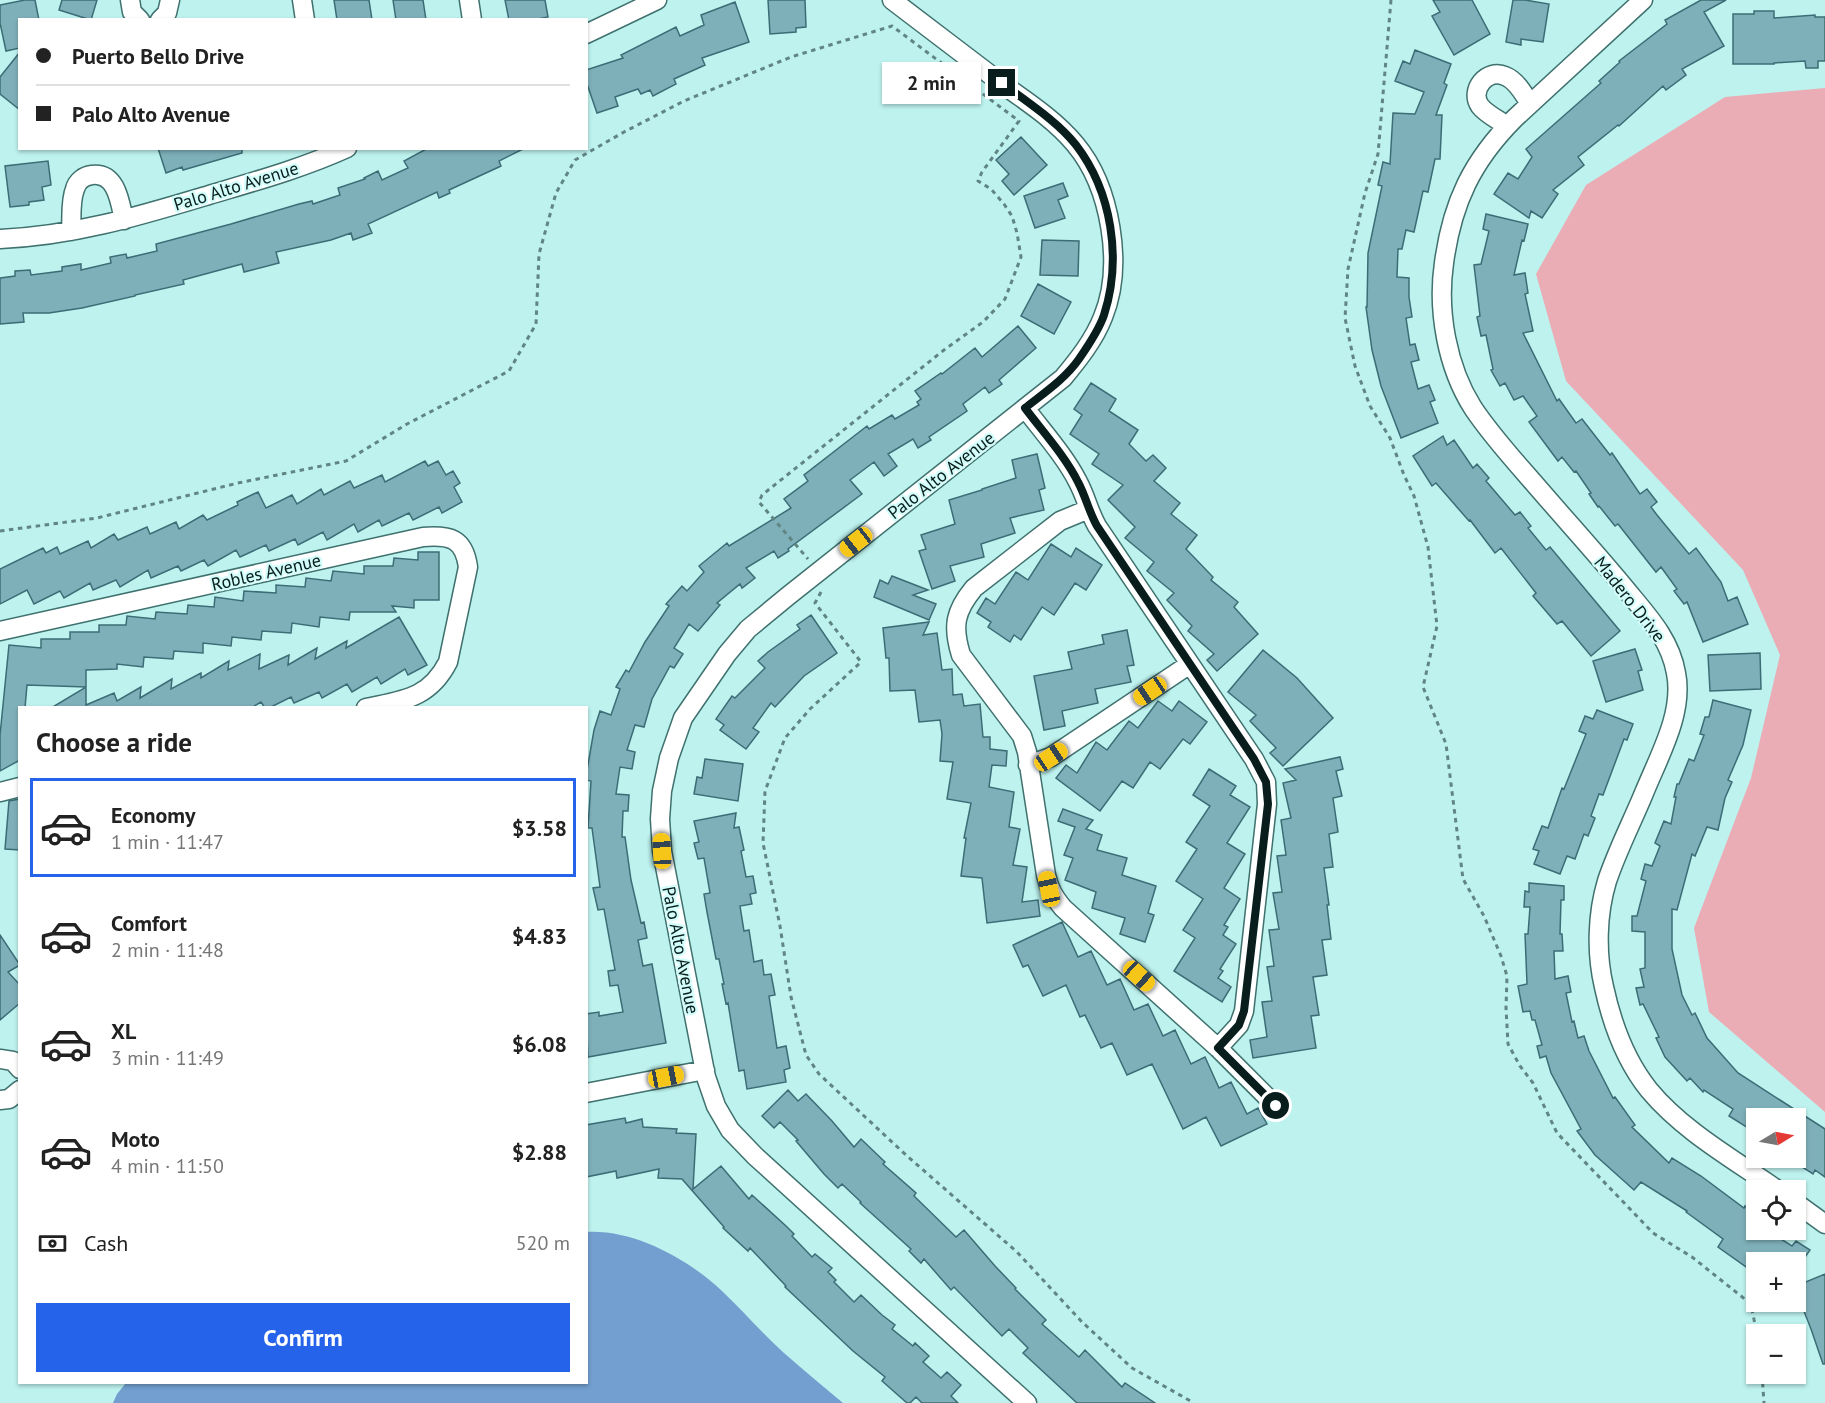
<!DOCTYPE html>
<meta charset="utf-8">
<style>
:root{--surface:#fff;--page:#f6f6f6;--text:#222;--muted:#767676;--line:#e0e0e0;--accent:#2563eb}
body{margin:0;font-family:"PT Sans",sans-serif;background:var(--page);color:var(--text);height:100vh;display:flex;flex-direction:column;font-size:22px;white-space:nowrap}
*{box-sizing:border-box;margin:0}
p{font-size:20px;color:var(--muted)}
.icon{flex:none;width:33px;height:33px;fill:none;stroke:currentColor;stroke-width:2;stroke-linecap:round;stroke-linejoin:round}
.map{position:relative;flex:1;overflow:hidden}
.drawer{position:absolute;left:18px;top:706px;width:570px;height:678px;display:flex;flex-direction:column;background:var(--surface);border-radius:0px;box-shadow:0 2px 4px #0004}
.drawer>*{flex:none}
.guide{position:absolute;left:18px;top:18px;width:570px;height:132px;border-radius:0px;box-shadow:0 2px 4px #0004;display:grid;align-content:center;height:132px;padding:0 18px;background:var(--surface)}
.needle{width:39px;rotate:80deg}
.fabs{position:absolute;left:1746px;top:1108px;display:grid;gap:12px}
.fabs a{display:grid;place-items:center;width:60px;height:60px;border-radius:0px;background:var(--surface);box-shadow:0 2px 4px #0004;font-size:30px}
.end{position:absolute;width:27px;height:27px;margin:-14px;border:8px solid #081d1c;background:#fff;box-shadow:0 0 0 3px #fff}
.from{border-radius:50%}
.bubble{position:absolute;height:42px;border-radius:0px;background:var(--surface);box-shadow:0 2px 4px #0004;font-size:20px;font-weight:700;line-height:42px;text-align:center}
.car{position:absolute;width:18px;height:36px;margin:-18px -9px;border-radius:8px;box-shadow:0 0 4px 2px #0007;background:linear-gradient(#f5c518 24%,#345 0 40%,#f5c518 0 76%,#345 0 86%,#f5c518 0)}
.guide b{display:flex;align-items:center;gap:21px;height:57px;font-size:22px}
.guide b+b{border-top:2px solid var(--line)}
.guide i{width:15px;height:15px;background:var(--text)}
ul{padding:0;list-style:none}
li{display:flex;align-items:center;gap:18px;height:99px;margin:0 12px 9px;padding:0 6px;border:3px solid transparent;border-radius:0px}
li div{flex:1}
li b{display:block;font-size:22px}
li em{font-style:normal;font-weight:700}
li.current{border-color:var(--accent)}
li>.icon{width:54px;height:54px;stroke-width:1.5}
h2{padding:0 18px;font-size:27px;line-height:72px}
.pay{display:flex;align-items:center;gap:15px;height:66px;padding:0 18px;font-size:22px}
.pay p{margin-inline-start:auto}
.cta{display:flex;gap:12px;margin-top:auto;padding:12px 18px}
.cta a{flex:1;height:69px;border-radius:0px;background:var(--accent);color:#fff;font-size:24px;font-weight:700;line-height:69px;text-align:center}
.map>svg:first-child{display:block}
.green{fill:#ebadb5}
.water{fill:#729fcf}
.building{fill:#7eb0ba;stroke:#3c6d76;stroke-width:1.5}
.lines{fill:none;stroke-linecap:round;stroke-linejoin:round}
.minor-casing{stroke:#3f716e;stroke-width:21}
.path{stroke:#608583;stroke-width:3;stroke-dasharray:4.5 4.5;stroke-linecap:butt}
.minor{stroke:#fff;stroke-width:18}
.route{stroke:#081d1c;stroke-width:8}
.labels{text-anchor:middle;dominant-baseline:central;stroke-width:4.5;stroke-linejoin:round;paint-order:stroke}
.street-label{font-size:18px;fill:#081d1c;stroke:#d3fdfa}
</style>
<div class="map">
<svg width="1825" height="1403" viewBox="0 0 1825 1403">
<rect width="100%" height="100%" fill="#bdf2ee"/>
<!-- green -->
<path class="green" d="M1825 88V1112L1709 1012 1694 928 1751 778 1780 655 1743 570 1566 381 1536 274 1586 185 1725 97Z"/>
<!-- water -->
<path class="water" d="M586 1232C634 1229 688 1259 722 1291 743 1311 762 1333 784 1353 803 1370 823 1386 843 1403H113L117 1394 126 1383H586Z"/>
<!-- building -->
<path class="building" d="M25 0H35L39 20H20V48L6 51 0 23V5Z
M62 0H97L91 20 59 10Z
M334 0H369L372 20H337Z
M393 0H423L426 20H396Z
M505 0H545L548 17 533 20H509Z
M768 0H805L806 27 796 28V32L770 34Z
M1433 0H1472L1490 34 1454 55 1432 16 1440 12Z
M1513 0H1525L1549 4 1543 42 1521 39V45L1506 42Z
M1701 0H1726L1704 12 1724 46 1682 69 1686 75 1666 90 1663 86 1619 126 1618 125 1578 157 1584 165 1553 190 1558 194 1542 218 1531 211 1529 218 1494 194 1508 173 1518 179 1532 157 1526 149 1601 83 1599 81 1620 62 1619 61 1667 24 1665 20Z
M735 2 749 42 702 58 705 65 674 79 676 84 653 96 650 90 641 94 638 89 615 97 618 106 597 113 586 81V70L623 58 621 55 676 27 680 36 704 25 701 15Z
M1754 11H1774V18L1815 15V17H1825V61H1818V68H1806L1805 61 1774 63V64H1733V14H1754Z
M1415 50 1451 64 1444 83 1447 85 1436 115H1442L1440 159H1435L1428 192 1423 191 1414 232 1406 230 1402 249H1398L1397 277 1409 278V297L1412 317 1406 318 1410 345 1415 344 1419 360 1411 362 1418 389 1429 385 1435 400 1430 402 1438 423 1401 438 1381 386 1372 350 1366 307H1367L1368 253 1382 186 1378 185 1383 162 1390 164 1393 113 1415 114 1424 92 1395 81 1403 61 1410 64Z
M20 52V110L0 94V77Z
M1021 137 1047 165 1014 195 1002 181 1009 174 996 160Z
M158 148H242V153L183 170 182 167 166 173Z
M428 148H525L499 161 501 166 449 190 450 193 439 198 437 192 368 224 372 233 353 240 351 233 331 240 276 252 279 263 244 272 242 264 183 280 184 284 135 295V296L82 308 49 313H23L24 322 0 324V278L15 276V271L30 270 31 275 62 271V267L81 264V270L111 263 110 257 126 254 127 258 157 251 156 244 231 224 299 204 312 201 313 204 340 195 338 188 365 179 364 178 378 171 382 180 408 168 404 161Z
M48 161 51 185 42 187 44 200 29 202V205L10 207 5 166Z
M1063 183 1068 196 1058 200 1065 218 1035 228 1024 196Z
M1486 214 1528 224 1524 241 1522 240 1514 275 1525 273 1528 293 1525 294 1533 331 1523 333 1557 401 1559 399 1576 423 1582 419 1610 455 1612 453 1640 494 1647 489 1657 502 1651 507 1657 515 1689 554 1696 548 1721 582 1728 601 1737 597 1748 624 1703 642 1687 602 1684 604 1674 591 1677 589 1661 567 1656 572 1618 524 1615 526 1599 506 1598 507 1589 494 1591 493 1576 471 1574 472 1562 457 1558 461 1529 422 1537 416 1523 396 1514 400 1505 383 1500 386 1491 370 1493 369 1486 335 1481 336 1477 317 1480 316 1474 265 1481 264 1489 231 1483 229Z
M1042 240 1079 241 1078 276 1040 275Z
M1038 284 1071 302 1054 334 1021 316Z
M1018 326 1036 348 999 380 1002 384 989 393 985 387 963 404 967 411 929 437 931 440 918 448 913 439 888 454 897 466 884 476 874 462 850 480 862 494 788 549 789 551 778 558 774 551 746 568 755 578 742 588 740 584 717 603 720 605 698 631 689 624 674 648 683 654 674 668 670 666 652 699 644 727 635 725 627 750 635 752 632 769 620 767 616 794 629 795 628 811H623L622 837H625L631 880 641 923 644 922 647 938 638 940 643 966 652 964 666 1043 588 1057 586 1014 599 1012V1016L623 1012 618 985 610 986 608 971 615 970 604 909 598 910 593 888 600 887 592 828H588L591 781 586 780V776L594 730 600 711 611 715 620 689 616 687 626 670 629 672 645 642 669 606 666 604 682 586 687 591 704 572 699 566 727 543 729 546 791 508 784 499 808 481 804 475 867 426 869 429 892 415 895 419 919 405 917 402 921 399 915 391 941 373 942 374 975 348 982 357Z
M1091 383 1116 399 1109 411 1138 430 1129 444 1146 461 1153 455 1166 468 1154 481 1180 503 1171 514 1197 535 1186 549 1213 577 1211 580 1238 602 1234 607 1258 634 1217 671 1207 660 1214 654 1188 631 1192 626 1167 600 1174 593 1147 571 1154 562 1125 538 1135 527 1108 500 1123 485 1092 464 1099 454 1070 434 1082 415 1074 409Z
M1443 436 1447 445 1454 440 1473 468 1477 464 1489 478 1486 481 1515 515 1520 512 1531 526 1528 528 1546 550 1550 547 1620 631 1591 656 1562 621 1557 624 1533 596 1536 593 1501 548 1495 553 1470 520 1469 521 1436 483 1432 486 1413 456Z
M1037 454 1045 488 1039 490 1044 510 1010 518 1015 533 981 544 984 557 950 566 955 581 932 589 919 551 926 549 921 535 955 524 949 500 982 490V489L1016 478 1012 460Z
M425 461 428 466 438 461 446 475 453 471 460 483 454 487 462 502 442 513 439 507 413 520 409 513 382 526 379 520 358 532 354 524 327 540 323 532 298 545 295 539 269 551 266 545 240 557 236 550 208 566 204 560 181 571 178 566 151 578 148 570 120 587 116 580 93 590 90 583 64 598 60 591 34 604 27 590 0 604V569L43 548 46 553 57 547 60 554 88 541 91 548 114 534 118 540 147 527 150 534 176 522 179 529 203 515 207 520 238 505 237 502 258 492 266 508 292 495 297 504 321 489 324 495 350 481 354 488 382 475 385 482Z
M1051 544 1071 557 1076 548 1102 565 1086 590 1075 583 1054 615 1042 607 1021 640 1014 635 1010 642 988 627 991 622 977 613 986 598 995 604 1016 572 1028 580Z
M418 552H439V600H414V608L392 606 396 612H350L349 620 320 617 319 627 292 623 291 633 262 631 261 640 232 637 231 646 203 643V653L174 651 173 659 144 657 143 667 117 664V669L86 670V687L27 685 25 708H20V760L0 771V735L9 645 41 648V639H70V632H99V625H126L127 616 155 619 156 612 187 614 188 605 214 607 215 597 243 601 244 591 276 593V585L305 587 306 578 331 581 333 571 364 574V566H393L394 558 418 560Z
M892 576 928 590 913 595 936 604 929 620 874 597 880 580 888 584Z
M811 615 837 653 804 676 775 707 771 703 753 728 759 732 746 749 720 730 724 725 716 719 732 696 735 698 765 668 758 661 768 652 800 629 797 625Z
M399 617 427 665 408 675 405 669 381 684 377 677 352 692 347 684 322 698 319 692 294 703 291 697 269 708H265L261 702 251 708H51L86 687V705L114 693 117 701 141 687 140 698 172 679 171 689 201 673V678L229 661 228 670 260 654 259 669 289 655 288 665 317 648 315 659 347 641 346 648Z
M929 622 923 635 937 633 942 670 952 669 953 695 962 694 964 706 980 704 983 737H990V749L1007 751 1006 766 992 765 989 787 1014 792 1009 827 1020 829 1013 865 1027 867 1022 902 1038 900 1040 916 987 923 982 878 961 876 966 838H964L971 803 947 799 953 762 940 761 942 734 940 720 919 722 915 690 890 691 889 658H886L883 628Z
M1127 630 1134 665 1127 666 1131 682 1095 689 1098 703 1062 711 1065 726 1044 730 1034 676 1072 669 1068 652 1104 644 1102 635Z
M1635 649 1642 670 1638 671 1643 690 1606 702 1593 661Z
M1263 650 1297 678 1333 718 1283 766 1270 753 1276 748 1250 721 1256 715 1228 692Z
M1760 653 1761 689 1710 691 1708 655Z
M1713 700 1751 710 1743 745 1728 780 1732 782 1725 798 1718 830 1707 827 1695 856 1692 854 1677 910 1672 909V949L1682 995 1692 1015 1695 1013 1707 1038 1738 1073 1825 1129V1177L1815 1170 1813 1174 1799 1165 1802 1161 1796 1157V1119H1756V1133L1729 1116 1733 1109 1704 1090 1703 1092 1690 1078 1687 1081 1665 1057 1656 1038 1659 1037 1643 1004 1640 1005 1636 988 1644 987 1640 969 1645 968V932L1632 931V916H1637L1646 881 1641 879 1645 864 1652 866 1660 846 1655 843 1664 821 1671 824 1676 797H1674L1677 784H1679L1689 759 1694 761 1704 735 1700 734 1705 717H1709Z
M1158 701 1172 711 1179 701 1207 722 1190 744 1183 739 1160 769 1150 762 1133 788 1122 781 1100 811 1056 778 1066 765 1077 773 1096 742 1107 750 1129 721 1138 728Z
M1597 710 1633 724 1627 740 1624 739 1603 795 1599 794 1591 816 1595 818 1588 836 1584 834 1575 859 1567 856 1560 874 1534 864 1539 851 1533 849 1542 826 1548 828 1562 788 1564 789 1586 734 1579 731 1585 716 1593 719Z
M1340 757 1343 769 1336 771 1342 796 1333 798 1338 832 1329 834 1333 867 1324 868 1329 905H1327L1331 939 1322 940 1327 975 1313 977 1319 1015 1311 1016 1316 1048 1253 1058 1250 1040 1267 1037 1262 1002 1272 1001 1267 967 1274 966 1269 930 1279 929 1273 893 1282 892 1277 856 1286 855 1281 820 1291 818 1283 783 1296 780 1285 769Z
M705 759 743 764 738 801 694 794 697 777 702 778Z
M1209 769 1236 786 1230 795 1250 807 1227 843 1245 854 1224 888 1240 899 1224 925 1228 927 1223 935 1236 944 1220 969 1223 971 1218 978 1231 987 1222 1002 1174 971 1195 938 1183 930 1203 899 1176 881 1197 849 1186 842 1210 806 1193 795Z
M20 799V850L5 849 9 801Z
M1063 809 1093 820 1086 829 1102 835 1097 850 1127 858 1122 875 1156 886 1148 913 1154 915 1145 942 1120 934 1125 918 1092 908 1096 892 1065 880 1073 858 1064 855 1075 827 1058 821Z
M736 813 734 828 739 827 744 850 741 851 746 877 753 876 756 893 750 894 752 904 740 906 744 931 749 930 754 962 762 960 764 975 771 974 775 995 769 996 777 1048 786 1046 790 1068 784 1070 786 1082 747 1089 744 1070 739 1071 728 1003 726 1004 722 984H724L719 959H716L707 912 704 894 710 893 704 858 698 859 694 843 699 842 694 821Z
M1529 883 1564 886V900H1561L1560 934H1562L1563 951H1554L1555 979 1568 976 1571 992 1566 993 1572 1022 1574 1021 1578 1038 1584 1036 1589 1051 1613 1098 1615 1097 1635 1125 1632 1127 1669 1163 1672 1158 1701 1176 1744 1208 1745 1206 1756 1214V1230H1767L1792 1246 1796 1241 1810 1250 1801 1263H1756V1274L1718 1247 1723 1239 1686 1212 1687 1211 1641 1182 1634 1190 1595 1155 1577 1131 1581 1129 1551 1073 1546 1056 1540 1058 1537 1046 1542 1045 1535 1020H1532L1530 1011 1523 1012 1518 986 1527 984 1525 934H1528L1530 907H1524L1525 891 1529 892Z
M1062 922 1078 957 1091 951 1107 985 1120 979 1134 1010 1148 1004 1163 1036 1175 1030 1191 1064 1205 1057 1219 1088 1231 1082 1247 1114 1258 1108 1267 1124 1221 1146 1206 1117 1183 1129 1152 1064 1127 1075 1112 1043 1101 1048 1085 1015 1080 1017 1066 985 1043 996 1028 965 1023 967 1013 945Z
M0 935 20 965 8 972 20 985V1003L0 1020Z
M788 1090 798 1101 806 1094 832 1121 854 1147 861 1139 885 1162 883 1164 916 1193 914 1196 956 1237 964 1230 995 1266 1016 1288 1015 1289 1046 1320 1042 1324 1079 1357 1085 1350 1122 1387 1125 1383 1155 1403H1077L1023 1353 1028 1348 1009 1329 1002 1336 954 1287 951 1290 924 1259 921 1263 909 1251 911 1249 860 1203 861 1202 842 1184 838 1188 824 1174 796 1141 798 1140 780 1122 774 1128 762 1116Z
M625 1118 626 1123 642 1119 643 1127 677 1129 676 1133 696 1134 693 1189 721 1166 749 1199 752 1195 786 1226 794 1234 792 1236 812 1257 815 1254 832 1268 828 1272 836 1280 834 1282 854 1302 861 1295 882 1315 895 1325 892 1329 913 1346 915 1343 929 1356 923 1362 941 1378 947 1372 961 1385 951 1396 958 1403H922L916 1397 910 1403H907L882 1381 885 1377 853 1351 785 1287 786 1286 750 1248 748 1251 723 1228 724 1227 682 1179 658 1178 659 1169 617 1178 616 1171 586 1177V1125Z
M1825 1274V1364H1823L1811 1329 1796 1291V1286Z"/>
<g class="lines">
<!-- minor casing -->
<g class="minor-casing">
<path id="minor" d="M130 0 132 12 140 20
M302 0 305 20
M469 0 472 20
M892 0C930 29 967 57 1005 86 1029 103 1056 121 1075 144 1111 187 1124 266 1103 317 1094 340 1078 360 1063 378L788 596 748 629 727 654 683 718 669 758 662 791 660 819 662 851 706 1077 716 1106 730 1130 755 1156 1027 1403
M1643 0 1515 118C1472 161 1452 203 1444 263 1437 311 1447 367 1473 408 1491 435 1512 458 1533 482 1563 517 1595 552 1624 587 1646 614 1670 638 1676 673 1684 713 1659 756 1644 793 1632 822 1617 851 1607 881 1597 914 1596 953 1604 987 1612 1024 1625 1060 1649 1090 1684 1132 1735 1160 1779 1191
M160 20 167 13 170 0
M586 34 657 0
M1507 126C1499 120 1486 114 1480 106 1469 90 1487 68 1505 76 1516 80 1524 94 1530 104
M71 231C72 218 70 201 75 189 77 181 84 176 92 175 117 172 120 203 124 220
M0 239C74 236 139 216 209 195 256 181 303 168 347 148
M1025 408C1043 432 1065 456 1078 482 1086 497 1089 512 1097 526L1254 759 1266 782 1267 804 1244 1011 1239 1025 1218 1048
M1089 509 1060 521 974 588C955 611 952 626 961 655L1022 736 1027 752 1046 875C1049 889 1054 897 1063 908L1218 1048 1276 1106
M0 631 423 537C450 535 464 538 468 567L448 662C429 699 403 700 366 708
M1028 765 1051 757 1190 664
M0 792 20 787
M0 1059 13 1061 20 1069
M586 1093 705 1070
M0 1100 9 1099 20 1090
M1796 1203 1825 1224"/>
</g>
<!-- path -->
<path class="path" d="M1391 0 1378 154 1365 193 1348 269 1345 318 1355 366 1370 406 1390 438 1404 475 1414 496 1428 547 1437 626 1423 687 1446 744 1463 879 1484 916 1501 956 1507 976 1506 1008 1508 1044 1520 1066 1533 1083 1557 1133 1653 1233 1692 1257 1751 1304 1757 1335
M0 531 97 518 238 483 346 461 407 424 509 371 536 324 539 254 556 193 575 160 624 132 684 101 791 57 892 26 1019 121 982 172 978 181 991 189 1004 204 1012 216 1017 233 1021 257 1005 299 983 322 944 350 762 495 759 502 808 559
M821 592 815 603 861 662 810 709 785 738 765 791 763 843 780 926 791 997 806 1055 819 1074 906 1155 1017 1252 1082 1322 1132 1368 1194 1403
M1762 1374 1764 1403"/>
<!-- minor -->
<use href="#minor" class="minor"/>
</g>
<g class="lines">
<!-- route -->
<path class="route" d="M1002 83C1027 102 1057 121 1076 145 1112 192 1122 259 1104 315 1099 330 1088 346 1079 359 1065 379 1044 393 1025 408 1043 432 1065 456 1078 482 1086 497 1089 512 1097 526L1254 759 1266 782 1268 804 1244 1011 1239 1025 1218 1048 1276 1106"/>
</g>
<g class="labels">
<!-- street labels -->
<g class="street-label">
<text transform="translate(236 186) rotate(-17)">Palo Alto Avenue</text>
<text transform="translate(941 475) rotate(-38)">Palo Alto Avenue</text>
<text transform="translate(266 572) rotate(-13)">Robles Avenue</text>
<text transform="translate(1630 599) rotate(52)">Madero Drive</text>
<text transform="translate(681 950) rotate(79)">Palo Alto Avenue</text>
</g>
</g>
</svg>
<div class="fabs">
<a><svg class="needle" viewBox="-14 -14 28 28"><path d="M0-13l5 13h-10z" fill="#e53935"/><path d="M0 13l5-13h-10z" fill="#767676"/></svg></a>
<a><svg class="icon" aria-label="locate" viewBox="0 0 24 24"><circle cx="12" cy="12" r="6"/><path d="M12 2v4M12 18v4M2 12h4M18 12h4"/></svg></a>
<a>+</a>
<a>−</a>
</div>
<i class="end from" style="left:1276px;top:1106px"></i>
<i class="end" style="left:1002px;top:83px"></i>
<div class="bubble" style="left:882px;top:62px;width:99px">2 min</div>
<i class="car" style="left:856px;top:542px;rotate:232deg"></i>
<i class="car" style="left:1150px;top:691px;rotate:236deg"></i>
<i class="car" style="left:1051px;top:757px;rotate:56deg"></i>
<i class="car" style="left:662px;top:851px;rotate:357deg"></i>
<i class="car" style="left:1049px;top:889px;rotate:348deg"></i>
<i class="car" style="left:1139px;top:976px;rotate:132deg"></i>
<i class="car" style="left:666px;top:1077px;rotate:79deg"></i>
<div class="guide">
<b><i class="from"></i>Puerto Bello Drive</b>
<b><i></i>Palo Alto Avenue</b>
</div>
<section class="drawer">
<h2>Choose a ride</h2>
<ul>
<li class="current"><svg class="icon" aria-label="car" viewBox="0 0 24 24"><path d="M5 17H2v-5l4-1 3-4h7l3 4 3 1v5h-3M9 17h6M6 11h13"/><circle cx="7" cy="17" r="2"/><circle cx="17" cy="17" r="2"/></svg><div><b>Economy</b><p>1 min · 11:47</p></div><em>$3.58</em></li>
<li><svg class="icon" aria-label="car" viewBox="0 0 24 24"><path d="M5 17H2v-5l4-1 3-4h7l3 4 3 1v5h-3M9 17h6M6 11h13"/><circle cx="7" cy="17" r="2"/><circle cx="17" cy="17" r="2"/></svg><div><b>Comfort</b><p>2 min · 11:48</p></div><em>$4.83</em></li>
<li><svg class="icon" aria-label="car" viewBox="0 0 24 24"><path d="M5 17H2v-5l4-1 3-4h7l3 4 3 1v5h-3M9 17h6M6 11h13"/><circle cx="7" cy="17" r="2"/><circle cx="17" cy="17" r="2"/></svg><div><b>XL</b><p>3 min · 11:49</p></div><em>$6.08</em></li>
<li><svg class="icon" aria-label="car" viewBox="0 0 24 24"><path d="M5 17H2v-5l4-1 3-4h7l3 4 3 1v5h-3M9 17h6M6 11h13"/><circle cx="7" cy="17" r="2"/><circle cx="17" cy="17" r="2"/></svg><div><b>Moto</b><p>4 min · 11:50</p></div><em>$2.88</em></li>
</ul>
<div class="pay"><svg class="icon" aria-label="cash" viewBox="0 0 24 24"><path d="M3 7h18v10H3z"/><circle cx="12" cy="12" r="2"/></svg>Cash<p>520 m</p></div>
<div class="cta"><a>Confirm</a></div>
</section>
</div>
